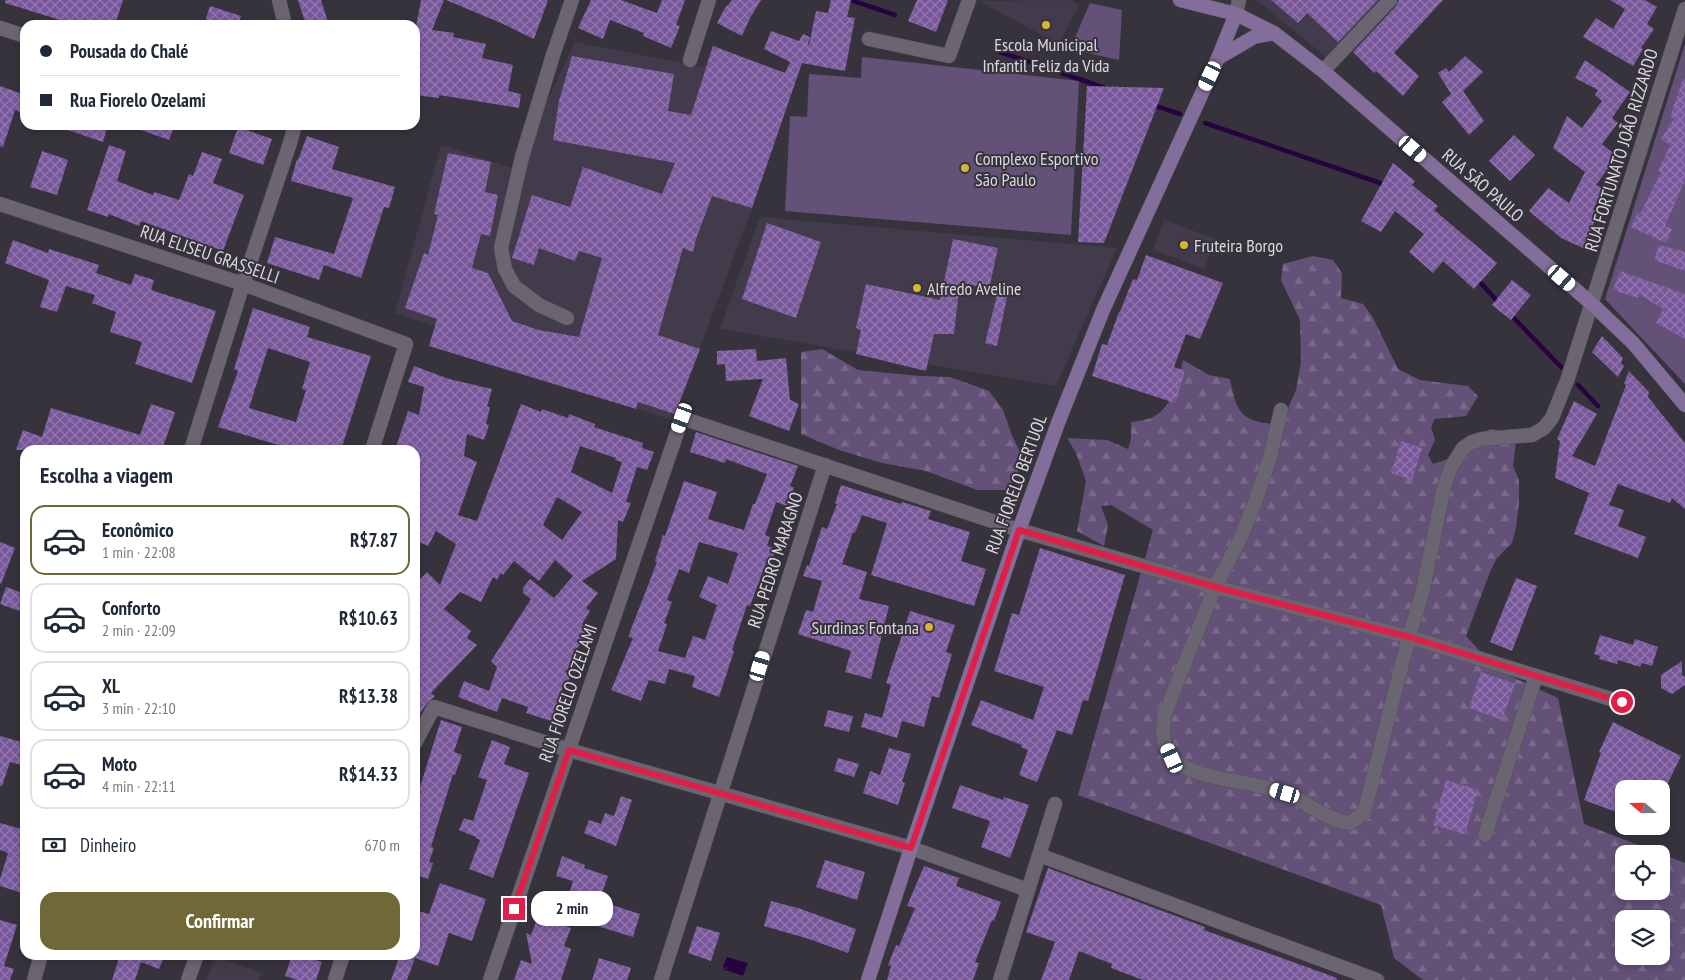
<!DOCTYPE html>
<html lang="pt">
<meta charset="utf-8">
<style>
:root{--surface:#fff;--page:#f6f6f7;--text:#1f2937;--muted:#747a83;--line:#e0e1e3;--accent:#706836}
body{margin:0;font-family:"PT Sans Narrow",sans-serif;background:var(--page);color:var(--text);height:100vh;display:flex;flex-direction:column;font-size:19px;white-space:nowrap}
*{box-sizing:border-box;margin:0}
p{font-size:16px;color:var(--muted)}
.icon{flex:none;width:28px;height:28px;fill:none;stroke:currentColor;stroke-width:2;stroke-linecap:round;stroke-linejoin:round}
.map{position:relative;flex:1;overflow:hidden}
.drawer{position:absolute;left:20px;top:445px;width:400px;height:515px;display:flex;flex-direction:column;background:var(--surface);border-radius:15px;box-shadow:0 2px 8px #0003}
.drawer>*{flex:none}
.hud{position:absolute;left:20px;top:20px;width:400px;height:110px;border-radius:15px;box-shadow:0 2px 8px #0003;display:grid;align-content:center;height:110px;padding:0 20px;background:var(--surface)}
.needle{width:32px;rotate:290deg}
.tools{position:absolute;left:1615px;top:780px;display:grid;gap:10px}
.tools a{display:grid;place-items:center;width:55px;height:55px;border-radius:10px;background:var(--surface);box-shadow:0 2px 8px #0003;font-size:25px}
.end{position:absolute;width:22px;height:22px;margin:-11px;border:6px solid #e11d48;background:#fff;box-shadow:0 0 0 2px #fff}
.from{border-radius:50%}
.bubble{position:absolute;height:35px;border-radius:15px;background:var(--surface);box-shadow:0 2px 8px #0003;font-size:16px;font-weight:700;line-height:35px;text-align:center}
.car{position:absolute;width:15px;height:30px;margin:-15px -8px;border-radius:6px;box-shadow:0 0 4px 1px #0007;background:linear-gradient(#fff 24%,#345 0 40%,#fff 0 76%,#345 0 86%,#fff 0)}
.hud b{display:flex;align-items:center;gap:18px;height:48px;font-size:19px}
.hud b+b{border-top:1px solid var(--line)}
.hud i{width:12px;height:12px;background:var(--text)}
ul{padding:0;list-style:none}
li{display:flex;align-items:center;gap:15px;height:70px;margin:0 10px 8px;padding:0 10px;border:2px solid var(--line);border-radius:15px}
li div{flex:1}
li b{display:block;font-size:19px}
li em{font-style:normal;font-weight:700}
li.current{border-color:var(--accent)}
li>.icon{width:45px;height:45px;stroke-width:1.5}
h2{padding:0 20px;font-size:22px;line-height:60px}
.pay{display:flex;align-items:center;gap:12px;height:55px;padding:0 20px;font-size:19px}
.pay p{margin-inline-start:auto}
.button{display:flex;gap:10px;margin-top:auto;padding:10px 20px}
.button a{flex:1;height:58px;border-radius:15px;background:var(--accent);color:#fff;font-size:20px;font-weight:700;line-height:58px;text-align:center}
.map>svg:first-child{display:block}
.built{fill:#423b4b}
.forest{fill:url(#forest-firs);fill-rule:evenodd}
.green{fill:#635178}
.water{fill:url(#water-ripples)}
.lines{fill:none;stroke-linecap:round;stroke-linejoin:round}
.stream{stroke:#270241;stroke-width:4.5}
.building{fill:url(#building-cross-hatch);fill-rule:evenodd}
.minor-casing{stroke:#545058;stroke-width:15}
.tertiary-casing{stroke:#545058;stroke-width:15}
.secondary-casing{stroke:#545058;stroke-width:15}
.minor{stroke:#6a6571;stroke-width:14}
.tertiary{stroke:#6a6571;stroke-width:14}
.secondary{stroke:#836d9a;stroke-width:14}
.route{stroke:#e11d48;stroke-width:6}
.poi-dot{fill:#d4b635;stroke:#37333d;stroke-width:2}
.labels{text-anchor:middle;dominant-baseline:central;stroke-width:4;stroke-linejoin:round;paint-order:stroke}
.poi-label{font-size:18px;fill:#dbd8de;stroke:#37333d;text-anchor:start}
.street-label{font-size:18px;fill:#dbd8de;stroke:#37333d}
</style>
<div class="map">
<svg width="1685" height="980" viewBox="0 0 1685 980">
<defs>
<pattern id="forest-firs" width="22" height="20" patternUnits="userSpaceOnUse" patternTransform="scale(1.25)"><rect width="22" height="20" fill="#635178"/><path d="M5 1l3.5 6h-7zM16 11l3.5 6h-7z" fill="#79698b"/></pattern>
<pattern id="water-ripples" width="26" height="14" patternUnits="userSpaceOnUse" patternTransform="scale(1.25)"><rect width="26" height="14" fill="#270241"/><path d="M2 4q2-2 4 0t4 0M15 11q2-2 4 0t4 0" fill="none" stroke="#46265c"/></pattern>
<pattern id="building-cross-hatch" width="8" height="8" patternUnits="userSpaceOnUse" patternTransform="scale(1.25)"><rect width="8" height="8" fill="#78589b"/><path d="M0 0l8 8M0 8l8-8" fill="none" stroke="#9177ad"/></pattern>
</defs>
<rect width="100%" height="100%" fill="#37333d"/>
<!-- built -->
<path class="built" d="M1070 0 1079 5 1059 44 979 1Z
M1255 0H1379L1327 58 1258 1Z
M575 42 703 67 713 46 797 77 752 208 673 420 429 346 435 326 395 313 441 145 515 169Z
M760 217 1117 248 1056 386 720 329Z
M1164 220 1216 239 1204 269 1153 250Z
M215 956 262 973 259 980H207Z"/>
<!-- forest -->
<path class="forest" d="M1313 256 1333 260 1342 273 1341 298 1363 304 1372 316 1398 369 1420 380 1468 386 1478 396 1466 416 1435 419 1431 427 1435 440 1428 455 1433 464C1439 462 1447 460 1452 457 1475 441 1487 414 1516 441L1513 466 1519 480V503L1516 528 1512 543 1497 558 1490 572 1466 636 1497 670 1558 698 1584 824 1685 863V980H1423L1394 958 1381 905 1078 795 1153 530 1111 505 1101 506 1108 525 1104 546 1077 531 1086 481 1076 453 1067 438 1107 440 1128 449 1131 439V422C1138 421 1145 420 1151 418 1172 409 1179 380 1183 360L1209 375 1230 379C1236 409 1239 421 1272 424L1286 413 1296 390 1301 362 1300 320 1281 280 1283 264ZM1624 854H1661V891H1624ZM1624 919H1661V956H1624Z
M822 349 858 370 920 376 950 377 989 391 1003 410 1011 433 1024 461 1007 490H977L926 471 882 463 839 450 801 434V352Z"/>
<!-- green -->
<path class="green" d="M1090 3 1122 10 1119 60 1070 49Z
M1685 44V384L1605 299Z
M862 57 1079 81 1071 235 785 211 790 116 807 117 809 74 861 78Z"/>
<!-- water -->
<path class="water" d="M727 957 748 963 743 976 722 969Z"/>
<g class="lines">
<!-- stream -->
<path class="stream" d="M851 0 895 15
M1000 52 1105 88
M1153 105 1180 114
M1205 123 1386 185
M1477 279 1499 303
M1510 314 1561 367
M1578 385 1598 406"/>
</g>
<!-- building -->
<path class="building" d="M5 0H123L115 25H76L5 3Z
M298 0H321L329 25H306Z
M421 0H444L432 30 454 33 453 37 486 44 482 58 513 65 508 91 521 94 519 108 439 95V98L415 95V32Z
M446 0H548L534 39 501 23Z
M591 0H621L657 13 662 0H685L676 25 680 26 671 48 643 36 644 33 610 20 603 39 578 28Z
M732 0H761L750 18 742 36 717 23 726 6H727Z
M831 0H851L847 17 855 18 845 71 802 63 752 208 712 196 696 239 693 252 683 248 658 335 700 349 675 414 638 402 636 409 429 346 437 319 405 308 424 253 428 255 438 215 434 214 448 153 491 162 485 192 498 195 490 236 481 234 472 268 488 273 512 321 539 330 579 337 602 258 579 251 575 261 539 248 534 265 512 258 532 195 570 207 583 167 662 194 675 163 553 140 559 101 572 56 674 74 668 111 691 115 713 46 785 73 790 62 764 49 771 31 799 41 803 34 810 37 808 44 809 45 816 11 828 13Z
M917 0H948L936 32 908 21Z
M1271 0H1378L1338 42 1307 13 1298 23Z
M1399 0H1443L1394 53 1419 76 1403 96 1376 71 1374 73 1353 52 1396 6Z
M1610 0H1645L1657 7 1647 24 1654 29 1641 48 1643 49 1633 66 1583 37 1596 18 1613 29 1625 9Z
M210 6 241 16 238 25H204Z
M1465 56 1483 72 1463 91 1484 121 1469 135 1442 102 1451 94 1438 73 1446 68 1449 72Z
M1585 60 1630 92 1612 118 1618 123 1602 144 1617 156 1596 185 1604 189 1593 209 1599 211 1583 248 1561 238 1529 211 1548 188 1569 203 1585 172 1553 148 1567 116 1582 128 1602 101 1595 95 1598 90 1575 78Z
M1683 79H1685V180L1665 226 1672 229 1666 243 1631 227 1637 213 1640 214 1661 172 1658 171 1670 145 1661 139 1674 118 1670 117Z
M0 86 25 95V114L15 110 3 147 0 146Z
M1087 86 1164 88 1104 243 1078 242Z
M59 125H108L103 142 59 127Z
M132 125H175L169 140 132 127Z
M238 127 272 139 263 165 229 153Z
M1514 135 1535 155 1510 181 1489 161Z
M307 136 339 147 332 169 395 187 389 208 384 207 361 278 324 265 319 280 267 263 275 237 334 254 353 198 291 181 297 159 298 160Z
M109 145 126 151 117 181 153 195 154 192 179 200 189 174 193 176 202 152 222 159 213 183 244 195 223 251 141 221 139 226 109 214 108 217 87 210Z
M42 151 68 160 57 195 30 187Z
M1393 163 1415 181 1412 185 1438 206 1434 210 1497 263 1474 289 1443 261 1433 273 1409 252 1424 234 1395 211 1381 232 1361 221Z
M767 223 821 242 796 318 742 299Z
M953 239 998 248 989 289 960 282 954 334H934L926 371 856 354 861 330 856 328 866 284 940 300Z
M13 240 48 253 49 249 99 265 96 273 131 285 135 274 154 280 151 290 216 311 192 383 135 364 142 342 110 332 116 312 92 303 95 295 66 286 57 312 40 307 49 280 5 263Z
M1659 245 1685 252V271L1654 260Z
M1146 255 1223 283 1200 339 1186 334 1174 367 1185 371 1175 403 1092 376 1102 344 1107 345 1119 312H1120L1133 279 1137 280Z
M1620 271 1685 294V339L1656 323 1663 309 1639 294 1638 298 1613 290Z
M1512 280 1531 295 1511 320 1492 305Z
M997 295 1007 297 997 346 985 343Z
M253 308 310 327 307 337 371 356 341 450H284L285 447 218 427 238 371 234 369ZM268 348 310 362 302 389 306 390 296 422 249 408Z
M1602 336 1623 358 1621 363 1624 366 1618 377 1592 352Z
M756 349 757 361 786 358 790 400 799 404 789 431 749 416 763 379 726 381 725 364 717 365V351Z
M414 366 449 379 492 389 487 407H490L486 424 489 425 484 440 467 434 464 456 477 462 458 515 477 521 521 404 541 412 542 409 568 418 569 414 595 424 594 427 643 443 642 448 654 452 647 470 637 467 626 502 631 503 623 522 618 520 616 559 582 581 598 593 586 608 590 611 582 624 592 633 576 649 581 653 565 672 571 674 566 687 563 686 551 721 526 713 528 707 502 698 497 712 458 697 464 681 489 691 497 667 491 661 531 599 523 593V588L530 579 554 598 573 576 555 560 539 581 514 561 503 575 501 573 497 580 493 577 481 602 460 592 444 609 471 631 467 638 477 645 431 693 435 696 427 703 415 721V585L427 572 440 585 456 544 436 531 428 546 415 540V450H395L408 411 419 415 424 387 408 382ZM580 446 616 458 615 460 622 462 612 493 571 472ZM557 497 582 512 562 540 543 525Z
M1629 371 1649 392 1648 397 1685 443V509L1672 498 1670 503 1618 484 1609 505 1624 510 1618 526 1646 537 1638 558 1574 534 1589 493 1555 478 1560 441 1557 439 1574 401 1597 414 1572 456 1595 466 1626 385 1624 383Z
M151 404 175 412 162 450H16L23 430 42 437 51 408 140 435Z
M696 432 798 466 790 486 794 488 787 506 776 502 765 535 770 537 767 546 776 549 771 562 767 560 750 606 747 605 732 650 734 651 719 697 692 687 695 676 669 669 665 684 649 680 641 701 611 690 633 638 628 637 657 562 655 561 663 535 665 536 684 481 717 492 708 519 744 530 753 504H755L767 474 726 459 725 463 690 452ZM699 542 738 553 728 584 708 576 699 597 717 605 705 640 693 636 685 658 658 651 667 624 664 623 672 602 667 600 679 569 689 573Z
M1401 441 1422 448 1412 480 1391 473Z
M841 485 901 504 902 502 931 511 928 519 970 532 961 561 986 569 974 606 871 575 887 523 862 515 855 533 853 532 842 564 867 572 859 599 889 606 871 679 845 672 851 651 798 634 806 610 813 612 822 581 803 576 807 565 809 566 822 527 827 529 837 504 835 503Z
M0 542 15 548 1 584 0 583Z
M1040 548 1125 575 1088 701 1083 700 1072 735 1057 730 1037 782 1019 775 1028 750 1021 747 1022 745 971 725 981 700 1033 720 1044 687 994 671 1012 613 1019 615Z
M1516 578 1537 586 1512 651 1490 642Z
M6 587 25 594 19 611 0 604Z
M910 611 955 625 946 652 952 654 939 698 932 696 924 727 902 721 897 738 861 727 865 713 882 718 891 685 886 683Z
M1600 635 1633 645 1635 639 1658 647 1652 666 1642 663 1640 667 1618 660 1617 664 1599 659 1600 656 1594 654Z
M1682 661V675L1685 677V685L1672 694 1661 688V675Z
M1481 672 1515 684 1502 720 1469 708Z
M828 710 853 716 849 732 824 726Z
M441 720 462 727 454 752 462 755 455 775 453 774 431 847 434 848 429 862 433 863 428 879 415 875V809L421 791 419 790Z
M1613 722 1681 756 1665 789H1624V815L1584 800 1601 753 1599 752Z
M0 736 25 743V766L10 762 2 786H0Z
M492 740 510 747 504 764 529 773 493 878 469 869 480 840 476 838V837L459 830 464 818 473 821 487 780 478 777Z
M889 748 911 754 902 782 905 783 898 805 863 793 870 771 880 775Z
M838 758 859 764 854 777 834 771Z
M1446 780 1478 790 1465 834 1433 825Z
M960 785 1003 800 1004 797 1029 805 1010 858 981 847 990 821 952 808Z
M621 796 632 800 616 846 584 833 589 820 601 824 605 813 614 816Z
M0 823 25 830V894L0 886V879L8 853 0 850Z
M562 856 585 865 584 868 608 876 599 901 640 914 633 937 571 918 575 908 566 905 573 881 556 876Z
M825 860 865 872 857 900 816 887Z
M924 866 959 878 956 886 1001 902 994 921 992 920 975 962 979 963 973 980H887L891 966 888 965 896 945 899 946 915 908 907 906Z
M1048 868 1205 927 1204 930 1337 978V980H1143L1111 968 1112 964 1079 951 1069 980H1041L1055 942 1026 932Z
M440 883 486 899 472 941 449 933 438 966 415 958 407 980H391L400 955H415V910L429 914Z
M771 901 801 909 856 929 848 953 809 939 764 926Z
M538 917 571 928 564 946 571 949 561 980H514L521 960 532 964 526 933 531 935Z
M0 920 17 925 4 966 14 969 10 980H0Z
M697 926 720 933 711 961 688 953Z
M120 955H165L159 969 141 962 135 980H112Z
M292 955H299L322 962 316 980H297L285 976Z
M599 958 631 968 627 980H592Z"/>
<g class="lines">
<!-- minor casing -->
<g class="minor-casing">
<path id="minor" d="M279 0 285 25
M0 28 25 36
M869 39 949 56 969 0
M690 60 709 0
M1323 71 1390 0
M295 125 290 143 243 284 406 344 372 450
M567 318 539 305 514 286 505 269 501 248 522 157 553 55 572 0
M1281 410 1270 457 1255 502 1240 539 1215 587 1164 716C1163 730 1161 748 1173 759 1194 780 1255 781 1285 793 1307 802 1326 820 1350 823L1364 813 1409 637 1422 594 1444 487 1451 467 1463 448 1472 442 1482 439 1532 435 1544 428 1552 418 1568 378 1685 9
M415 743 434 707 569 750 911 848 1028 890
M1485 835 1536 676
M1039 855 1377 980
M188 980 197 955
M335 980 343 955
M490 980 682 418 1019 530 1215 587 1409 637 1621 702
M661 980 825 465
M1000 980 1055 804"/>
</g>
<!-- tertiary casing -->
<g class="tertiary-casing">
<path id="tertiary" d="M1236 14 1239 0
M0 204 243 284 191 450
M34 980 41 955"/>
</g>
<!-- secondary casing -->
<g class="secondary-casing">
<path id="secondary" d="M1180 0 1236 14 1274 33 1323 71 1592 304 1633 343 1685 405
M1218 58 1254 37 1274 33
M868 980 911 848 1019 530 1058 423 1103 310 1218 58 1236 14"/>
</g>
<!-- minor -->
<use href="#minor" class="minor"/>
<!-- tertiary -->
<use href="#tertiary" class="tertiary"/>
<!-- secondary -->
<use href="#secondary" class="secondary"/>
</g>
<g class="lines">
<!-- route -->
<path class="route" d="M514 909 569 750 911 848 1019 530 1215 587 1409 637 1622 702"/>
</g>
<!-- markers -->
<g class="poi-dot">
<circle cx="1046" cy="25" r="5"/>
<circle cx="965" cy="168" r="5"/>
<circle cx="1184" cy="245" r="5"/>
<circle cx="917" cy="288" r="5"/>
<circle cx="929" cy="627" r="5"/>
</g>
<g class="labels">
<!-- poi labels -->
<g class="poi-label">
<text x="1046" y="44" text-anchor="middle">Escola Municipal<tspan x="1046" dy="21">Infantil Feliz da Vida</tspan></text>
<text x="975" y="158">Complexo Esportivo<tspan x="975" dy="21">São Paulo</tspan></text>
<text x="1194" y="245">Fruteira Borgo</text>
<text x="927" y="288">Alfredo Aveline</text>
<text x="919" y="627" text-anchor="end">Surdinas Fontana</text>
</g>
<!-- street labels -->
<g class="street-label">
<text transform="translate(1621 150) rotate(-73)">RUA FORTUNATO JOÃO RIZZARDO</text>
<text transform="translate(1483 185) rotate(41)">RUA SÃO PAULO</text>
<text transform="translate(210 254) rotate(19)">RUA ELISEU GRASSELLI</text>
<text transform="translate(1016 484) rotate(-70)">RUA FIORELO BERTUOL</text>
<text transform="translate(775 560) rotate(-72)">RUA PEDRO MARAGNO</text>
<text transform="translate(568 693) rotate(-71)">RUA FIORELO OZELAMI</text>
</g>
</g>
</svg>
<div class="tools">
<a><svg class="needle" viewBox="-14 -14 28 28"><path d="M0-13l5 13h-10z" fill="#e53935"/><path d="M0 13l5-13h-10z" fill="#747a83"/></svg></a>
<a><svg class="icon" aria-label="locate" viewBox="0 0 24 24"><circle cx="12" cy="12" r="6"/><path d="M12 2v4M12 18v4M2 12h4M18 12h4"/></svg></a>
<a><svg class="icon" aria-label="layers" viewBox="0 0 24 24"><path d="M12 4l9 5-9 5-9-5zM3 14l9 5 9-5"/></svg></a>
</div>
<i class="end from" style="left:1622px;top:702px"></i>
<i class="end" style="left:514px;top:909px"></i>
<div class="bubble" style="left:531px;top:891px;width:82px">2 min</div>
<i class="car" style="left:1210px;top:76px;rotate:205deg"></i>
<i class="car" style="left:1413px;top:149px;rotate:131deg"></i>
<i class="car" style="left:1562px;top:278px;rotate:131deg"></i>
<i class="car" style="left:682px;top:418px;rotate:200deg"></i>
<i class="car" style="left:760px;top:666px;rotate:17deg"></i>
<i class="car" style="left:1172px;top:758px;rotate:336deg"></i>
<i class="car" style="left:1285px;top:793px;rotate:286deg"></i>
<div class="hud">
<b><i class="from"></i>Pousada do Chalé</b>
<b><i></i>Rua Fiorelo Ozelami</b>
</div>
<section class="drawer">
<h2>Escolha a viagem</h2>
<ul>
<li class="current"><svg class="icon" aria-label="car" viewBox="0 0 24 24"><path d="M5 17H2v-5l4-1 3-4h7l3 4 3 1v5h-3M9 17h6M6 11h13"/><circle cx="7" cy="17" r="2"/><circle cx="17" cy="17" r="2"/></svg><div><b>Econômico</b><p>1 min · 22:08</p></div><em>R$7.87</em></li>
<li><svg class="icon" aria-label="car" viewBox="0 0 24 24"><path d="M5 17H2v-5l4-1 3-4h7l3 4 3 1v5h-3M9 17h6M6 11h13"/><circle cx="7" cy="17" r="2"/><circle cx="17" cy="17" r="2"/></svg><div><b>Conforto</b><p>2 min · 22:09</p></div><em>R$10.63</em></li>
<li><svg class="icon" aria-label="car" viewBox="0 0 24 24"><path d="M5 17H2v-5l4-1 3-4h7l3 4 3 1v5h-3M9 17h6M6 11h13"/><circle cx="7" cy="17" r="2"/><circle cx="17" cy="17" r="2"/></svg><div><b>XL</b><p>3 min · 22:10</p></div><em>R$13.38</em></li>
<li><svg class="icon" aria-label="car" viewBox="0 0 24 24"><path d="M5 17H2v-5l4-1 3-4h7l3 4 3 1v5h-3M9 17h6M6 11h13"/><circle cx="7" cy="17" r="2"/><circle cx="17" cy="17" r="2"/></svg><div><b>Moto</b><p>4 min · 22:11</p></div><em>R$14.33</em></li>
</ul>
<div class="pay"><svg class="icon" aria-label="cash" viewBox="0 0 24 24"><path d="M3 7h18v10H3z"/><circle cx="12" cy="12" r="2"/></svg>Dinheiro<p>670 m</p></div>
<div class="button"><a>Confirmar</a></div>
</section>
</div>
